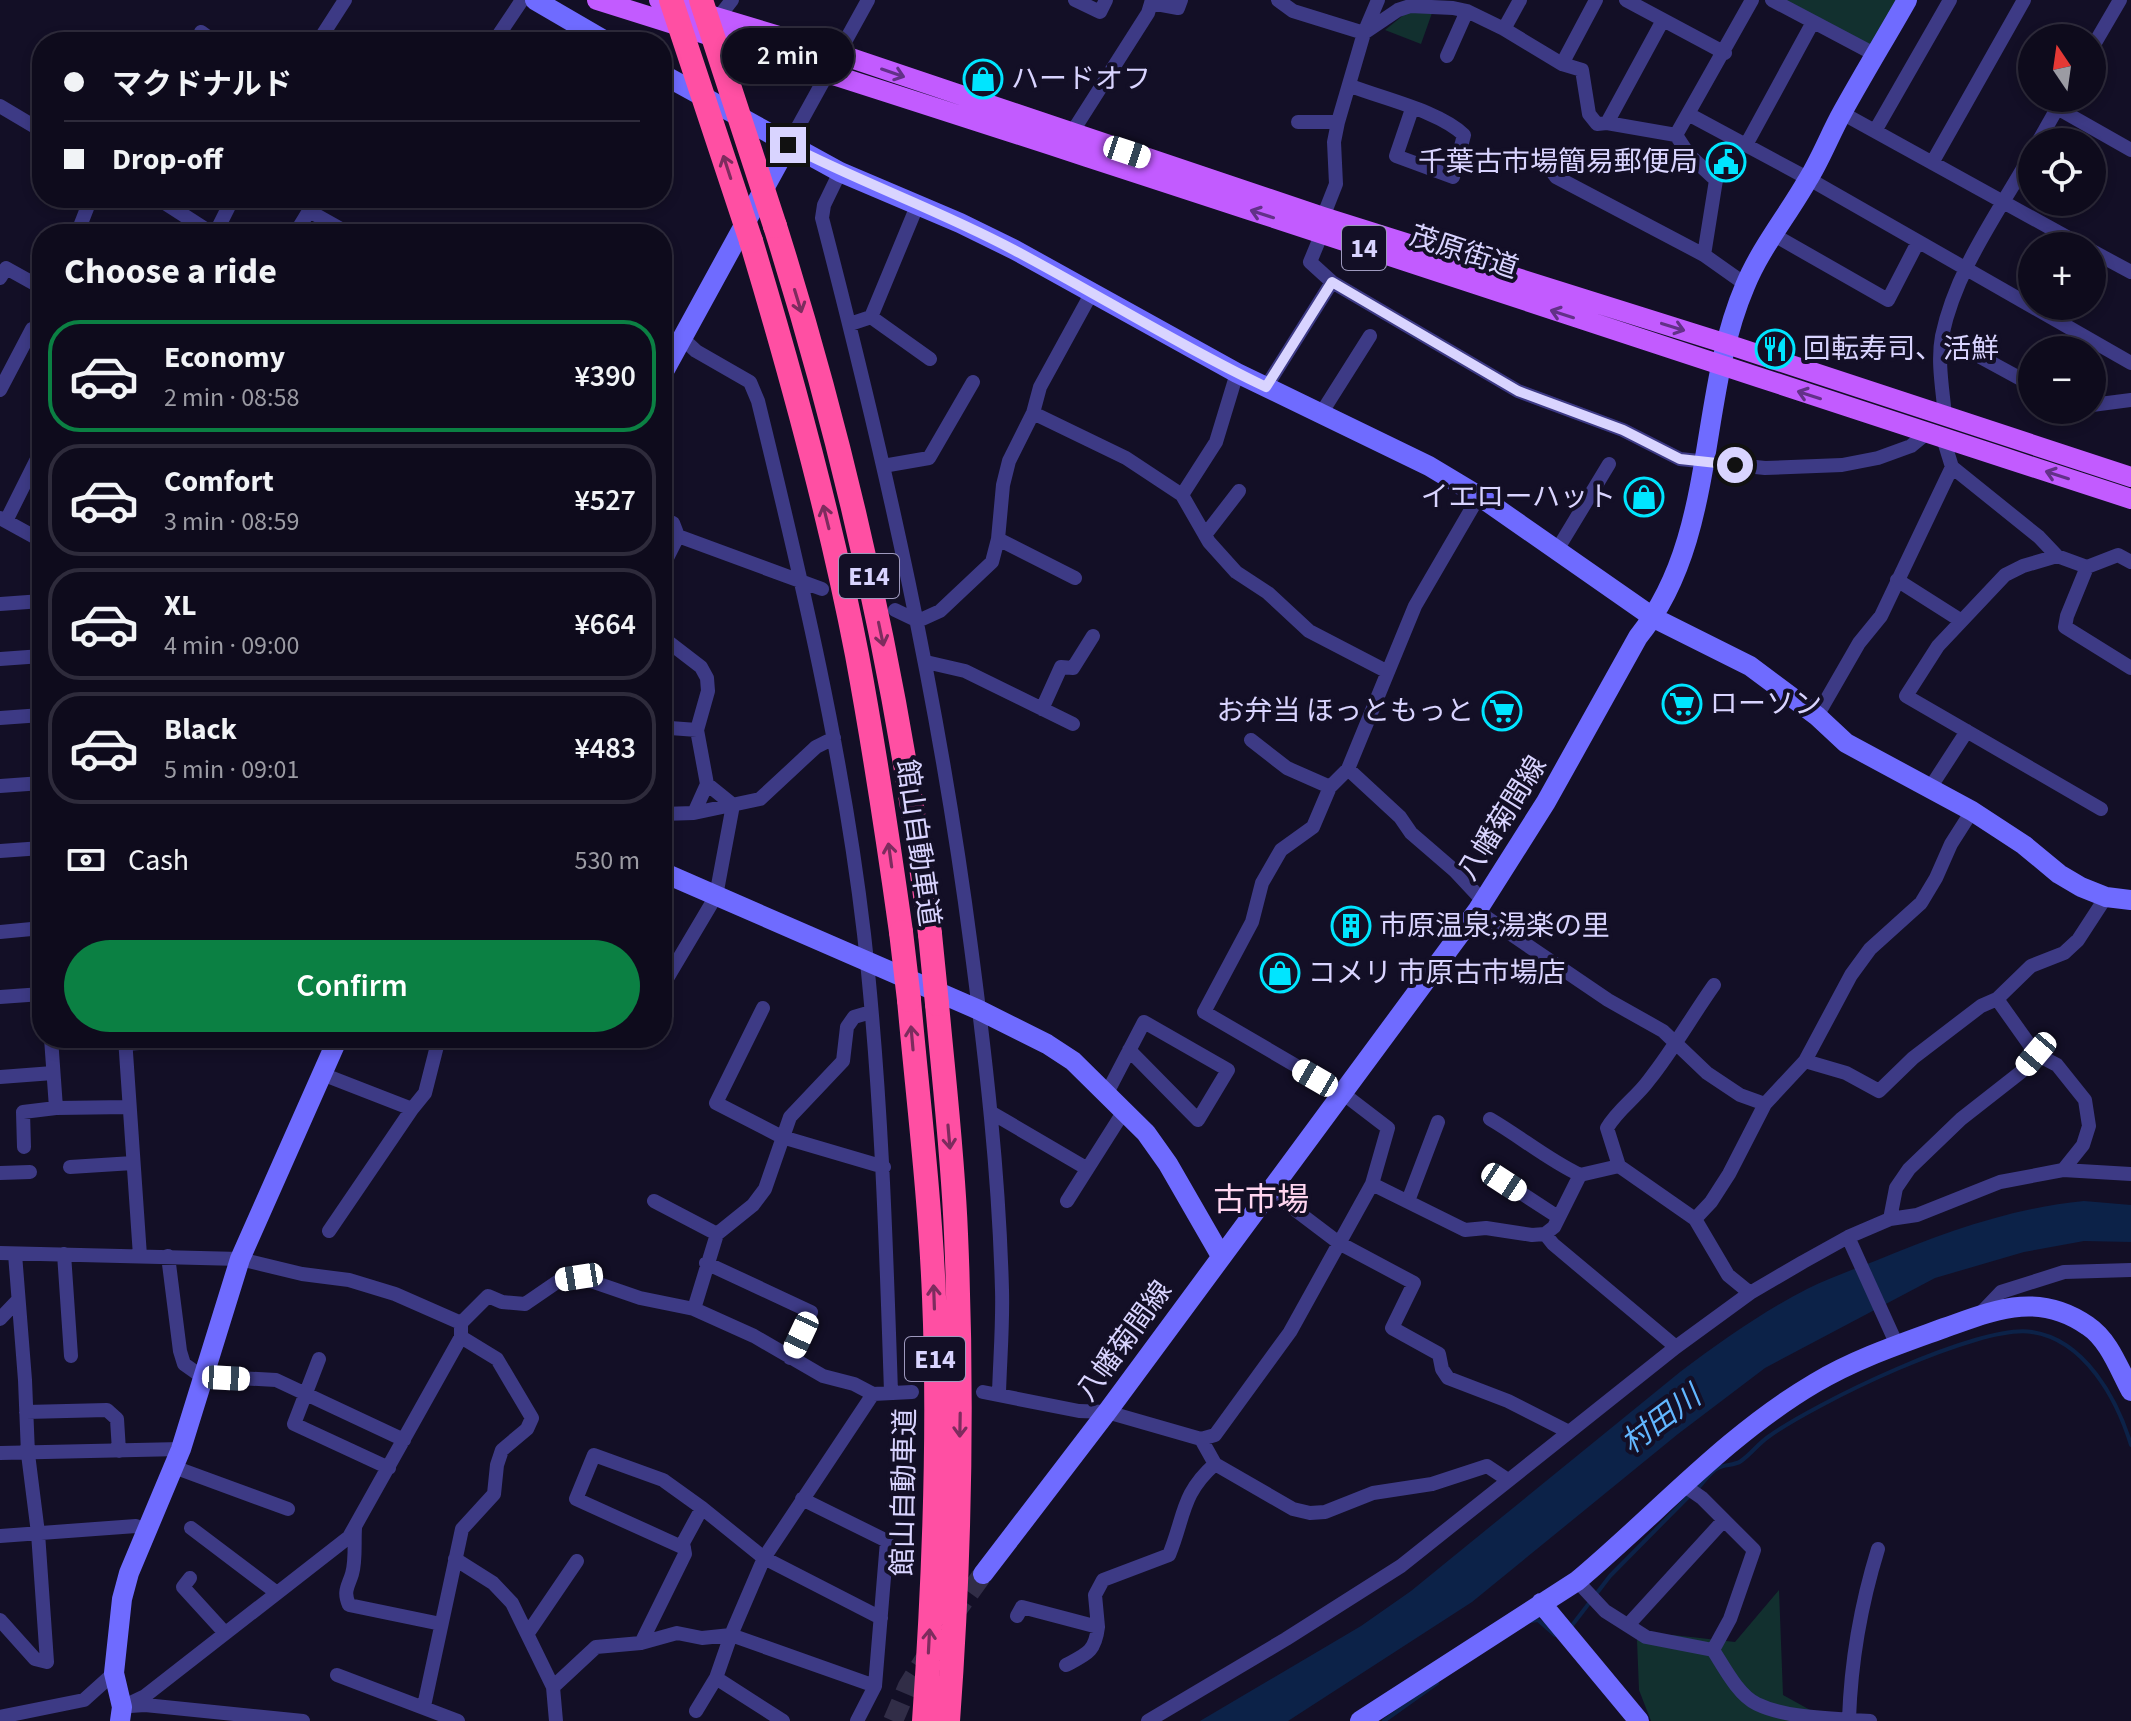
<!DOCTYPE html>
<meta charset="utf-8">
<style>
:root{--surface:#0e0b1c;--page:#1c1929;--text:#f1f3f6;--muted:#9b9ba3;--line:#2e2b3b;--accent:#0b8043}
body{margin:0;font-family:"Source Sans 3","Noto Sans JP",sans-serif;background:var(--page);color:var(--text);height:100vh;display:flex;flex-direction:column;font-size:30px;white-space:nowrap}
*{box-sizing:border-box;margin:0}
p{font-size:26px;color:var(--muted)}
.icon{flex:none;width:44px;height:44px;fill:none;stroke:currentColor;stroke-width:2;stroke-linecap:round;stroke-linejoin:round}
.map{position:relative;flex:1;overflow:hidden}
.sheet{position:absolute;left:32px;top:224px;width:640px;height:824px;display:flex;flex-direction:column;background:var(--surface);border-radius:32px;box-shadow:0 4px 12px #0003,0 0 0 2px var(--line)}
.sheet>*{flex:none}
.hud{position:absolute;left:32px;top:32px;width:640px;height:176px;border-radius:32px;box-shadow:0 4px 12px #0003,0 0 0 2px var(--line);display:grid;align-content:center;height:176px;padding:0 32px;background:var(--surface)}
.needle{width:52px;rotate:347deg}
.tools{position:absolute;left:2018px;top:24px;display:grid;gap:16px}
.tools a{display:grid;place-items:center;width:88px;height:88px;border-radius:50%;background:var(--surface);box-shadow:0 4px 12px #0003,0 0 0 2px var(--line);font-size:40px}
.end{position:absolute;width:36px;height:36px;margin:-18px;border:10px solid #d9d4ff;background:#111;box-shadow:0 0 0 4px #111}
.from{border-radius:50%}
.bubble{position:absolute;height:56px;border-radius:28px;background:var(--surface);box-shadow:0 4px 12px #0003,0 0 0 2px var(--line);font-size:26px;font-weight:600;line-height:56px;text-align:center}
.car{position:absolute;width:24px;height:48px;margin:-24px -12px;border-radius:10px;box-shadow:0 0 6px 2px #0007;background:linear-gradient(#fff 24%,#345 0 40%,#fff 0 76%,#345 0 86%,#fff 0)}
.hud b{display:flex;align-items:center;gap:28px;height:76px;font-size:30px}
.hud b+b{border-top:2px solid var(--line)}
.hud i{width:20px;height:20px;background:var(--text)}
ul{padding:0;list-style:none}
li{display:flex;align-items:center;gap:24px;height:112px;margin:0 16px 12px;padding:0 16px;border:4px solid var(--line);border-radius:32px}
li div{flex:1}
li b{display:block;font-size:30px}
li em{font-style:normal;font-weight:600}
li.current{border-color:var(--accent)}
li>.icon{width:72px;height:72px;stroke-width:1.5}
h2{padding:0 32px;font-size:36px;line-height:96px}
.pay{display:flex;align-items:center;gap:20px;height:88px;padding:0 32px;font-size:30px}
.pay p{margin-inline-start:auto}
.button{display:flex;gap:16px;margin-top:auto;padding:16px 32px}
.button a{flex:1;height:92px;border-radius:48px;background:var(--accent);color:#fff;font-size:32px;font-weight:600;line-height:92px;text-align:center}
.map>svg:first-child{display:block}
.green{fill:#12302f}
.water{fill:#0c2248}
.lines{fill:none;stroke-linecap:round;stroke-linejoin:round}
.stream{stroke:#0c2248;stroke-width:4}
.secondary-tunnel{stroke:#312d47;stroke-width:20;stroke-dasharray:20 10;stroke-linecap:butt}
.street{stroke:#3d3a85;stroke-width:14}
.secondary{stroke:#6f6bff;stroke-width:20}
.primary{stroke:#c25bff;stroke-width:20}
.highway{stroke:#ff4fa3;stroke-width:24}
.highway-bridge{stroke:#ff4fa3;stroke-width:24}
.oneway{stroke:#623188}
.oneway2{stroke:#7d2c5e}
.route{stroke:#d9d4ff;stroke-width:10}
.labels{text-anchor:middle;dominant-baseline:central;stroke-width:8;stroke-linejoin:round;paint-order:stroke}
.shield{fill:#130f26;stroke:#9e99be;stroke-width:2}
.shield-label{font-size:26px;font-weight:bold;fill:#d9d4ff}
.poi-label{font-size:28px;fill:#d9d4ff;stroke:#130f26;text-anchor:start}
.street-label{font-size:28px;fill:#d9d4ff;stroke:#130f26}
.water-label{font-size:30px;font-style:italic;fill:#62b6ff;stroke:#130f26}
.quarter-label{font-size:32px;fill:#ffd6f0;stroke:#130f26}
</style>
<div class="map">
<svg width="2131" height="1721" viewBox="0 0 2131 1721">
<rect width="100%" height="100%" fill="#130f26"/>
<!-- green -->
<path class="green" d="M1779 0H1898L1870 50Z
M1406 13H1432L1421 44 1385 30Z
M1779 1590 1783 1695 1830 1721H1651L1639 1690 1637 1640 1673 1635 1735 1642Z"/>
<!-- water -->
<path class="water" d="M2084 1201 2131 1205V1242L2084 1241 2024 1252 1935 1278 1765 1368 1678 1434 1472 1602 1288 1721H1200L1361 1626 1411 1591 1680 1372C1720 1342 1762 1312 1807 1289 1829 1278 1852 1270 1875 1261 1943 1233 2010 1208 2084 1201Z"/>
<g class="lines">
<!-- stream -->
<path class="stream" d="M1697 1489C1703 1483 1710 1472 1718 1468 1725 1464 1734 1466 1741 1461 1751 1454 1758 1444 1768 1437 1813 1404 1980 1323 2032 1332 2085 1340 2117 1399 2131 1445
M1530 1621 1538 1620 1555 1635
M1570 1628 1610 1576 1690 1495
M1384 1721 1437 1683"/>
<!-- secondary-tunnel -->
<path class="secondary-tunnel" d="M952 1617 983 1574
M893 1721 908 1686 928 1654"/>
<!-- street -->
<path class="street" d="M1075 0 1100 12 1106 0
M1278 0 1293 11 1364 33 1398 10 1410 6 1453 8 1467 11 1504 29 1562 64 1582 70 1589 114 1597 124 1607 123 1676 135 1689 155 1716 180 1704 255 1745 284
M1626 0 1725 53
M1772 0 1876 55
M1151 3 1178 8 1181 0
M718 18 732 0
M1504 29 1520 0
M201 32 215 42
M318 42 345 0
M494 42 522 0
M2092 48 2120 0
M1447 56 1467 11
M1562 64 1596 0
M1351 86C1384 99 1439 111 1464 135L1453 177 1396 156 1412 109
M0 106 42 131
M2057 108 2131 150
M1842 113 2083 246
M1690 115 1809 179 2131 363
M1298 122H1338
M1607 123 1663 20
M1875 131 1950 0
M1071 134 1148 13 1152 0
M1676 135 1752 0
M2038 142 2063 98
M788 145 868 0
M1746 145 1813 22
M1932 163 2024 0
M1548 166 1556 177 1704 255
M840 172 824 205 822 218C885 460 939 699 971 947 986 1061 999 1175 1002 1290 1003 1324 1000 1359 999 1393
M157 198 213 234
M1323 217 1336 184 1334 142 1338 122 1364 33 1378 0
M1322 233 1310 262 1332 282 1518 391 1623 430 1680 459 1765 468 1842 465 1878 458 1911 446 1928 432
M77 234 91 198
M215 234 233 198
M295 234 309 211 350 234
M1774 235 1888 300 1918 242
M2092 251 2131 272
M0 278 6 268 42 288
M871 317 930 359
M850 324 871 317 917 206
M1942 336 2032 385
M682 338 696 351 750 382 758 401C801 577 843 754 864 934 881 1086 886 1239 891 1392
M1266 387 1332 282
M0 390 32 329
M2092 405 2131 400
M1322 412 1370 336
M1033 413 1126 458 1182 495 1209 542 1236 572 1268 593 1309 631 1386 671
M1945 417C1943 391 1937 362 1942 336 1956 269 1999 212 2032 153
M1943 438 1952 467 2039 537 2057 556
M883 466 929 458 973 382
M1182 495 1216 442 1237 373
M0 518 42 541
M662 518 673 523 678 536 662 568
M6 521 42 449
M1205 535 1239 491
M678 536 822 589
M998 539 1075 578
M1557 550 1609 464
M2087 567 2067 616 2065 627 2131 668
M1897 580 1960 620
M0 604 42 601
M895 610 918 621 940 611 992 562 998 539 1003 485 1009 461 1033 413 1040 387 1091 294
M662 637 701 667 707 678 708 691 697 730 707 784 694 813 662 814
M0 659 42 656
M926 662 965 671 1073 724
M1042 709 1061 667 1073 668 1093 636
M1817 716 1859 643 1881 616 1952 467
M0 718 42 715
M662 721 670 728 697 730
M1251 740 1287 768 1330 787
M1348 769 1400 817 1411 833 1455 871 1483 901
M0 786 42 783
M1930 788 1967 731
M2101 809 1906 696 1938 646 2005 575 2023 566 2057 556 2087 567 2118 555 2131 562
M694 813 760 799 816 747 834 738
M0 851 42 848
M1477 911 1608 1000 1663 1031 1707 1073 1740 1095 1765 1104
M0 932 42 928
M662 987 716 896 733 805 707 784
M0 997 42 994
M1997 999 2036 1054 2057 1065 2085 1100 2089 1126 2083 1145 2063 1170
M763 1008 716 1103 782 1137 884 1167
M51 1038 56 1108 129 1107
M125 1038 140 1256
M125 1044 209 1038
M1805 1061 1846 1073 1879 1091 1913 1058 1981 1006 1997 999 2031 966 2064 953 2078 940 2106 897
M322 1074 412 1109
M0 1077 53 1073
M1107 1093 1144 1022 1228 1070 1198 1120 1129 1050
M992 1113 1086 1168
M1490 1119C1521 1137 1548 1160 1580 1175
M24 1147 23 1112 56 1108
M1619 1166 1607 1128C1618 1109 1636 1098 1649 1080 1673 1050 1692 1016 1714 985
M70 1167 133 1163
M0 1173 30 1172
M1504 1182 1558 1217
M1372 1184 1465 1230 1486 1228 1532 1235 1545 1234 1554 1227 1580 1175 1619 1166 1695 1219 1711 1202 1729 1174 1765 1104 1805 1061 1851 975 1870 949 1921 903 1936 878 1951 844 1972 811
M1269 1190 1339 1243 1414 1283 1392 1328 1439 1354 1442 1369 1448 1378 1508 1401 1569 1432
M654 1201 717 1234
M1067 1201 1124 1111
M1408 1201 1438 1122
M1695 1219 1728 1275 1750 1293
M1890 1219 1896 1188 1909 1169 1961 1119 2021 1072 2036 1054
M329 1231 412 1109 425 1093 439 1038
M1545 1234 1553 1244 1676 1347
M1848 1237 1897 1345
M0 1253 240 1259 302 1274 349 1280 395 1294 461 1323
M64 1254 71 1356
M168 1256 180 1351 184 1364 201 1376 276 1380 404 1440
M706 1263 811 1312 790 1358
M694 1309 717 1234 753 1205 765 1189 790 1117 843 1061 847 1027 854 1017 871 1012
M1980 1314 2001 1292 2064 1272 2131 1270
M0 1319 18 1300
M319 1359 294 1424 389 1468
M983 1392 1079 1411 1107 1412 1201 1439 1215 1435 1290 1332 1372 1184 1388 1128 1341 1092 1204 1012 1252 922 1262 883 1281 850 1313 827 1330 787 1348 769 1415 606 1479 496
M26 1412 107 1410 117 1419 119 1451
M1201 1439 1215 1464 1293 1509 1310 1513 1325 1512 1373 1493 1432 1484 1487 1466 1508 1480
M0 1453 181 1449
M171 1466 288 1509
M1682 1484 1702 1498 1754 1550 1730 1619 1713 1650
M802 1499 887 1541 875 1686 857 1721
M191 1528 277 1593
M355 1528C354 1543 356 1561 352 1574 348 1587 343 1591 349 1605L441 1624
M0 1536 136 1526 146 1531
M684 1548 576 1499 594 1455 663 1480 702 1508 764 1558 881 1618
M455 1559 493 1583 512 1603 553 1687 556 1721
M190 1578 183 1587 225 1633
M1577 1581 1605 1611 1646 1637 1713 1650C1724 1667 1738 1695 1757 1704 1788 1719 1836 1718 1870 1721
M1017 1616 1022 1607 1098 1627 1095 1595 1103 1580 1169 1555C1185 1516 1181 1494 1215 1464
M0 1620 35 1659 47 1662 38 1533 28 1454 25 1380 15 1254
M1628 1625 1724 1520
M528 1633 577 1561
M641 1643 685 1554 683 1543 702 1508
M1066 1665C1087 1654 1095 1652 1098 1627
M337 1675 458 1721
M716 1678 783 1721
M553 1687 596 1647 641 1643 677 1633 702 1638 731 1635 764 1558 873 1394
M130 1706 145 1705 303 1721
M424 1706 462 1529 494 1494 497 1465 502 1450 527 1429 532 1418 497 1359 461 1337
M122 1707 145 1696 349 1537 461 1337V1323L488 1296 502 1302 525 1304 560 1280 579 1277 640 1298 694 1309 754 1336 823 1376 854 1384 873 1394 912 1392
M696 1711 716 1678 731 1635 875 1686
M0 1717 84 1700 114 1673
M1849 1719C1851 1661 1861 1604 1878 1549
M1148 1721 1286 1639 1401 1566 1676 1347 1750 1293 1803 1262 1848 1237 1890 1219 1917 1215 2000 1182 2063 1170 2131 1174"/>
<!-- secondary -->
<path class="secondary" d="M535 0 607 42
M662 74 840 172 960 223 1015 250 1237 373 1429 466 1479 496 1654 618 1750 666 1817 716 1846 743 1972 811 2024 845 2059 874 2081 887 2106 897 2131 900
M662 375 788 145
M662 872 979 1010 1047 1044 1073 1061 1146 1133 1168 1164 1221 1256
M983 1574 1107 1412 1477 911 1546 802 1638 637C1718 538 1697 398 1745 286 1760 249 1787 216 1807 181 1821 159 1830 134 1843 111 1864 73 1886 37 1907 0
M1541 1603 1639 1721
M120 1721 122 1707 114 1673 122 1599 129 1573 181 1449 240 1259 338 1038
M1360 1721 1577 1581C1656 1515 1725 1436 1815 1383 1855 1359 1900 1344 1944 1328 1995 1310 2038 1291 2088 1326 2109 1340 2119 1369 2131 1391"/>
<!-- primary -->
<path class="primary" d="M597 0C1110 161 1619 333 2131 499
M659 0 839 54 1323 217 1727 344 2131 477"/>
<!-- highway -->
<path class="highway" d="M775 226C848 457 900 694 930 934
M751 241C792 377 830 515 857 655 874 747 888 839 901 932
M909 1000C918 1099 930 1197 934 1297 940 1438 934 1580 924 1721
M937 1004C944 1081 953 1157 956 1234 963 1397 960 1559 948 1721"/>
<!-- highway-bridge -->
<path class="highway-bridge" d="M671 0 751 241
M701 0 775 226
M901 932 909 1000
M930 934 937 1004"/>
</g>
<!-- one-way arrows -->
<defs><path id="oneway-shaft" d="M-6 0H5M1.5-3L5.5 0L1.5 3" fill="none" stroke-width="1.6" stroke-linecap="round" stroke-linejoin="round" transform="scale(2)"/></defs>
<g class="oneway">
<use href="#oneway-shaft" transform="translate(893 73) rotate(19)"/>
<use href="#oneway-shaft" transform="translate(1262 214) rotate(-162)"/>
<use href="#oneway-shaft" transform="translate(1562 314) rotate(-162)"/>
<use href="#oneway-shaft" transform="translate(1673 327) rotate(17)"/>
<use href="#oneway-shaft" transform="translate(1809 395) rotate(-162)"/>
<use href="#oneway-shaft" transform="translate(2057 475) rotate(-162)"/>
</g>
<g class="oneway2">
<use href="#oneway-shaft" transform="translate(727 167) rotate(-108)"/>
<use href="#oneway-shaft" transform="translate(798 301) rotate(73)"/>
<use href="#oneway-shaft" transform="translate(826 517) rotate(-104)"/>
<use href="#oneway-shaft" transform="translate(881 634) rotate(78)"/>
<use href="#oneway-shaft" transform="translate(890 855) rotate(-98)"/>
<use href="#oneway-shaft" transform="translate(912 1038) rotate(-95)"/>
<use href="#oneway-shaft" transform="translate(949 1137) rotate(85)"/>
<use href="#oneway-shaft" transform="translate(934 1297) rotate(-92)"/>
<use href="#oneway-shaft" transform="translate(960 1425) rotate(91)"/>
<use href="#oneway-shaft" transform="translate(929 1641) rotate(-87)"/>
</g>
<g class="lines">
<!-- route -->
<path class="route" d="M788 145C862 183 941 211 1014 250 1099 295 1180 346 1266 387L1332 282 1518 391 1623 430 1680 459 1735 465"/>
</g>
<!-- icons -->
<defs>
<g id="shop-ring" transform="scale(2)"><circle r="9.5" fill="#130f26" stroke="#00e5ff" stroke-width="1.5"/><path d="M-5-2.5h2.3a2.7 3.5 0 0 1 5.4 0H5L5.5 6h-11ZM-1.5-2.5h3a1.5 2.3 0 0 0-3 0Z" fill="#00e5ff"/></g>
<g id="civic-ring" transform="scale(2)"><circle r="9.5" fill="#130f26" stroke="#00e5ff" stroke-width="1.5"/><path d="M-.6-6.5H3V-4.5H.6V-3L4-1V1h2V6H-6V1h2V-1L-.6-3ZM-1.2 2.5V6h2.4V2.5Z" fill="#00e5ff"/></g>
<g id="restaurant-ring" transform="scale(2)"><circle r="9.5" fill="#130f26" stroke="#00e5ff" stroke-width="1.5"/><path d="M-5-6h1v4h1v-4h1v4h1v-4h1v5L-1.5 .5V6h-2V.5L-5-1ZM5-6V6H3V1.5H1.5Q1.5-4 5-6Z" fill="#00e5ff"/></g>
<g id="supermarket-ring" transform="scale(2)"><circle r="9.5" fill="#130f26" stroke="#00e5ff" stroke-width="1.5"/><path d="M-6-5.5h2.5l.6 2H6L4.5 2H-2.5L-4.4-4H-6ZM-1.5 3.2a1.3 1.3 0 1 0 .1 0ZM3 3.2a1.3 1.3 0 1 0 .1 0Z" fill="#00e5ff"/></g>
<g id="building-ring" transform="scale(2)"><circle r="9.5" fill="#130f26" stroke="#00e5ff" stroke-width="1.5"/><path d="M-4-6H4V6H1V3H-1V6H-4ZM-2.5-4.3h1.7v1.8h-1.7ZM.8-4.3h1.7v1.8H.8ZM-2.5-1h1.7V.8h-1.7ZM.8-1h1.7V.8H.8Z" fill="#00e5ff"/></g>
</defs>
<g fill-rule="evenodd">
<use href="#shop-ring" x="983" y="79"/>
<use href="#civic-ring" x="1726" y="162"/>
<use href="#restaurant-ring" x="1775" y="349"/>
<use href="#shop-ring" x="1644" y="497"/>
<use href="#supermarket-ring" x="1682" y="704"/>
<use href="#supermarket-ring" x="1502" y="711"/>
<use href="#building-ring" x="1351" y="926"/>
<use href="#shop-ring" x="1280" y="973"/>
</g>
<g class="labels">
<!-- shield labels -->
<g class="shield">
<rect x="1342" y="226" width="44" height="44" rx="6"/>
<rect x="839" y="554" width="60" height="44" rx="6"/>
<rect x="905" y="1337" width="60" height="44" rx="6"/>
</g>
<g class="shield-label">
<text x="1364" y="248">14</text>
<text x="869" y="576">E14</text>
<text x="935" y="1359">E14</text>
</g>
<!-- poi labels -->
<g class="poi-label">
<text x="1011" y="79">ハードオフ</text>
<text x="1698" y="162" text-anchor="end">千葉古市場簡易郵便局</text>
<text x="1803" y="349">回転寿司、活鮮</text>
<text x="1616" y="497" text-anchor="end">イエローハット</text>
<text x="1710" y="704">ローソン</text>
<text x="1474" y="711" text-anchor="end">お弁当 ほっともっと</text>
<text x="1379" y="926">市原温泉;湯楽の里</text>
<text x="1308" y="973">コメリ 市原古市場店</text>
</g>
<!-- street labels -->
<g class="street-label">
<text transform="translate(1464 252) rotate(18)">茂原街道</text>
<text transform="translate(1502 818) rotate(-58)">八幡菊間線</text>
<text transform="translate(918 843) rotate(82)">館山自動車道</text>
<text transform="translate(1124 1341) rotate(-54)">八幡菊間線</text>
<text transform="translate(904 1492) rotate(-89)">館山自動車道</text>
</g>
<!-- water labels -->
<g class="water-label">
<text transform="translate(1661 1420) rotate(-37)">村田川</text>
</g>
<!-- quarter labels -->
<g class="quarter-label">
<text x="1261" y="1200">古市場</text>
</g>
</g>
</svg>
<div class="tools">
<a><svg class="needle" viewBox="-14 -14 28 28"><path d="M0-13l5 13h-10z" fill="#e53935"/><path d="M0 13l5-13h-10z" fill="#9b9ba3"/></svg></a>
<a><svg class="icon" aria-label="locate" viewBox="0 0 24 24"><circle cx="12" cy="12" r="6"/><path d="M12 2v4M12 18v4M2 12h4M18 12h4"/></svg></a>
<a>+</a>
<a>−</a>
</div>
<i class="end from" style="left:1735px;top:465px"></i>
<i class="end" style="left:788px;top:145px"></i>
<div class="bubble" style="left:722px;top:28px;width:132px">2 min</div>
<i class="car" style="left:1127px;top:152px;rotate:108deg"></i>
<i class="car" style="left:2036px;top:1054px;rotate:220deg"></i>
<i class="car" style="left:1315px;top:1078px;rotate:300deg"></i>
<i class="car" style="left:1504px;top:1182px;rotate:123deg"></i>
<i class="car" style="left:579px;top:1277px;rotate:261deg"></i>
<i class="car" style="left:801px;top:1335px;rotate:205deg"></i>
<i class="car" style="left:226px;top:1378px;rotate:93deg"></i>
<div class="hud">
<b><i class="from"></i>マクドナルド</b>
<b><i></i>Drop-off</b>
</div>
<section class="sheet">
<h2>Choose a ride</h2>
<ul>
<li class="current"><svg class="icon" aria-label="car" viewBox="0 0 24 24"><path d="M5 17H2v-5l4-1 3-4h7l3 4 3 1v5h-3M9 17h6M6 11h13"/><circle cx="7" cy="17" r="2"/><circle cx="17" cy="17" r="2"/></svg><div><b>Economy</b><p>2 min · 08:58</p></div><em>¥390</em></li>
<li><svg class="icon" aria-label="car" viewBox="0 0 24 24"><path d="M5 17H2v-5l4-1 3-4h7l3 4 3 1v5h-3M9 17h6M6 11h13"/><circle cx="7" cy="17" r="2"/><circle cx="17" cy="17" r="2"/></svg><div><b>Comfort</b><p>3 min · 08:59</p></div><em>¥527</em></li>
<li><svg class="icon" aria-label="car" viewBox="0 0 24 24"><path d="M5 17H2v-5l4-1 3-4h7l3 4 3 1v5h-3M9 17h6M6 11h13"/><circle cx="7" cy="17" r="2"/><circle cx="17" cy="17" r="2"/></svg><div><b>XL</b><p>4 min · 09:00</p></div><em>¥664</em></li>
<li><svg class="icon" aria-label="car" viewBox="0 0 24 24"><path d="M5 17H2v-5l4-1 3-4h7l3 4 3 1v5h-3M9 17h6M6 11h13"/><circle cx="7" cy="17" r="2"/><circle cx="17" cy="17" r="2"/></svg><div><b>Black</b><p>5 min · 09:01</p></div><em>¥483</em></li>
</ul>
<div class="pay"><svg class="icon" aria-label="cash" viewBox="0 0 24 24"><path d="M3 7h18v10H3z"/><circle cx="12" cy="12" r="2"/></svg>Cash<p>530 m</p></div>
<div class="button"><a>Confirm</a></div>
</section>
</div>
